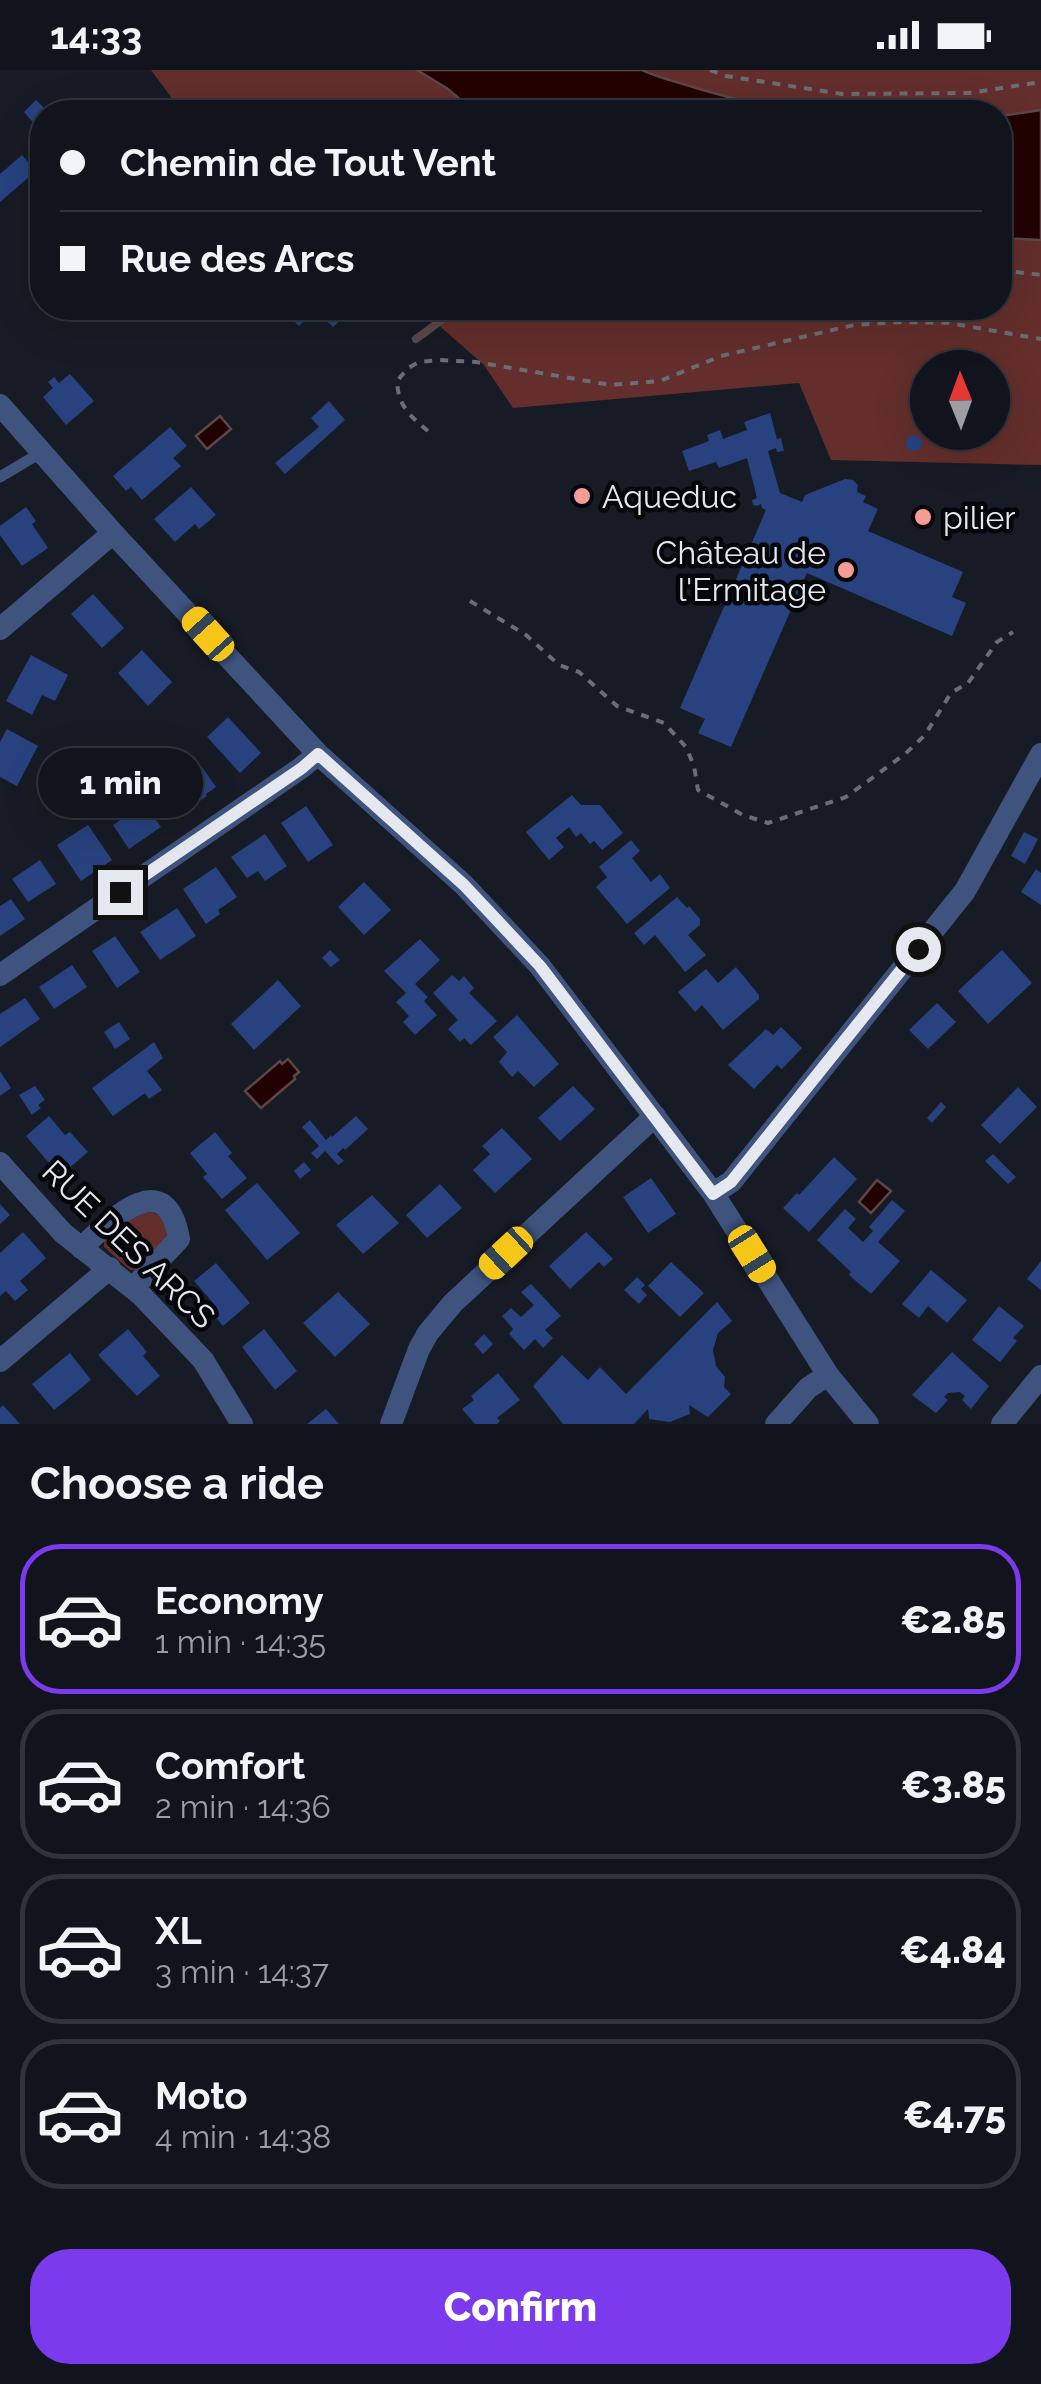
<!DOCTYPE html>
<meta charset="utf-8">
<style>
:root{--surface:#11141c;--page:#1a1d25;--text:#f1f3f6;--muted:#9c9ea3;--line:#30333b;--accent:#7c3aed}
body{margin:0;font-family:Raleway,sans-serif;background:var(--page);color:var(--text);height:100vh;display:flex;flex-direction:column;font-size:38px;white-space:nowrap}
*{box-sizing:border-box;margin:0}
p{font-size:32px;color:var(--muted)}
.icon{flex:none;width:55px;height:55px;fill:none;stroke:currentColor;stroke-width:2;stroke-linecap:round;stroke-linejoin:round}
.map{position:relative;height:1354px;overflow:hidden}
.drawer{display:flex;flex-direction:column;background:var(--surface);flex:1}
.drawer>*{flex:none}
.top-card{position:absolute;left:30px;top:30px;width:982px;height:220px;border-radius:40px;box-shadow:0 10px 40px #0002,0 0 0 2px var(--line);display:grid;align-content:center;height:220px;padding:0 30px;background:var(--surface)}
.needle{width:65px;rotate:359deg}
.buttons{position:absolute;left:910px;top:280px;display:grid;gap:20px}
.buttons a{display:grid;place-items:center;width:100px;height:100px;border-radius:50%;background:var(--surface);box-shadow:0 10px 40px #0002,0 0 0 2px var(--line);font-size:50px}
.end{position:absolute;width:45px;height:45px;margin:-22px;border:12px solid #e5e8ef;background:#111;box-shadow:0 0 0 5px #111}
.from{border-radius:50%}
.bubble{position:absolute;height:70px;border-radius:35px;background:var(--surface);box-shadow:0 10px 40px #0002,0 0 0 2px var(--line);font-size:32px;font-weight:800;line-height:70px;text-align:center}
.car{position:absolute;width:30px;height:60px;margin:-30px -15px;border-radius:12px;box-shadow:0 0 8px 2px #0007;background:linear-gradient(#f5c518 24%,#345 0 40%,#f5c518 0 76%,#345 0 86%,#f5c518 0)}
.top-card b{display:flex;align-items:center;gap:35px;height:95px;font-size:38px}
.top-card b+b{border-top:2px solid var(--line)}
.top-card i{width:25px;height:25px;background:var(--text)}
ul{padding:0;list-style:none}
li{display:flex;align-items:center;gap:30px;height:150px;margin:0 20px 15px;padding:0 10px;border:5px solid var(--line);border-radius:40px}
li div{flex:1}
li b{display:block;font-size:38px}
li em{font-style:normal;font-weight:800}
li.selected{border-color:var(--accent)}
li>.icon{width:90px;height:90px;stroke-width:1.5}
h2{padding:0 30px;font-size:45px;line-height:120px}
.cta{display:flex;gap:20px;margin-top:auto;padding:20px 30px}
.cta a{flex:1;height:115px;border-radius:40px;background:var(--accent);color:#fff;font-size:40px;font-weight:800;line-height:115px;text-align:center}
.status{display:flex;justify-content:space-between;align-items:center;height:70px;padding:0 50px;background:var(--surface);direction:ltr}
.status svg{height:28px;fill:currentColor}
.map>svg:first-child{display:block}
.green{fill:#632e2b;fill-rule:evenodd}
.water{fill:#220001;stroke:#5c4648;stroke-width:2.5}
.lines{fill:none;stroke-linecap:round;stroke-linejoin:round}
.stream{stroke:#5c4648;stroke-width:8}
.building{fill:#27427f}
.path{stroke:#696d75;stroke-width:4;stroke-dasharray:8 8;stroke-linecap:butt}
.service{stroke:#3e537e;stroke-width:11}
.minor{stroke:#3e537e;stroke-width:22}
.route{stroke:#e5e8ef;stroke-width:12}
.poi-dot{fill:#f59c94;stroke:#05060a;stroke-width:4}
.labels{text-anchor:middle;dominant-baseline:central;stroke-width:9;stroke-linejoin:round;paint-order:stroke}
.poi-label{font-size:32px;fill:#e5e8ef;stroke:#05060a;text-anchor:start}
.street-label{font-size:32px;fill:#e5e8ef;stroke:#05060a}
</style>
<div class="status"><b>14:33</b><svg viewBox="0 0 49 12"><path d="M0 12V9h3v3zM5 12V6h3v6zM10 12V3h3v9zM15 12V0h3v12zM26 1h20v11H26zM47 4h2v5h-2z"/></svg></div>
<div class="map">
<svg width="1041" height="1354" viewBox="0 0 1041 1354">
<rect width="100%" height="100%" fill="#171b25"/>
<!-- green -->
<path class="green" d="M151 0H1041V395L831 390 799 313 513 338 484 295 419 238H1000V42H182ZM928 298H992V362H928Z
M152 1142 160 1146 169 1166 138 1201 130 1200 104 1177V1170L130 1144Z"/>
<!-- water -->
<path class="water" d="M417 0H642C660 8 677 12 696 18 733 29 761 36 799 42H475L448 19Z
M1041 40V170L1000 168V46Z
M220 346 231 359 207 379 196 366Z
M288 989 299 1002 294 1006 295 1009 261 1038 245 1021 280 991 282 994Z
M877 1110 891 1121 871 1143 859 1132Z"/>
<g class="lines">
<!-- stream -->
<path class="stream" d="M416 269 458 238"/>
</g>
<!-- building -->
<path class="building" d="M36 30 48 42H42V70L33 59 37 57 24 42Z
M22 85 36 101 0 132V104Z
M285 238H353L333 257 315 240 299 256 282 240Z
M70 304 94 331 66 355 43 327 53 318 48 312 54 307 59 313Z
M329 331 345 350 285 404 275 393 319 357 311 348Z
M770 343 777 369 781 368 784 381 777 382 776 378 768 381 780 423 802 432 805 425 845 409 853 410 858 415 857 422 866 426 863 432 878 439 868 461 963 502 952 527 966 533 952 566 807 503 731 677 698 663 705 649 680 638 766 440 762 438 761 434 757 436 753 435 752 430 757 428 747 388 719 398 716 392 689 401 682 381 709 371 707 365 720 360 723 369 747 360 744 352Z
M170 357 187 376 173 388 181 396 142 430 131 417 126 421 113 406Z
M906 373a8 8 0 1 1 16 0a8 8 0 1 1-16 0Z
M191 417 216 445 199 459 195 454 175 472 154 449Z
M26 437 36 451 32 454 48 478 22 496 0 465V456Z
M93 524 124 558 102 578 71 544Z
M142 580 172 612 148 636 118 603Z
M31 585 68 605 55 631 42 625 32 645 6 631Z
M228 647 261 683 240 703 207 667Z
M7 659 38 676 17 716 0 707V672Z
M202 697 216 717 206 724 207 726 179 745 162 722Z
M572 725 581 735H600L623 763 602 780 594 771 590 774 581 763 576 767 569 757 556 768 564 777 549 790 526 762Z
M145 734 161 757 129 779 113 755Z
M306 736 333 775 308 792 281 753Z
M88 755 112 790 81 811 57 775Z
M1024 762 1038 769 1025 794 1011 786Z
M265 764 287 796 265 811 258 801 247 808 231 787Z
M631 770 640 781 632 788 651 812 660 804 670 818 627 854 596 817 607 807 599 797Z
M40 790 56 814 28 832 12 809Z
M216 797 237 827 218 840 220 844 206 854 183 819Z
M1036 799 1041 803V835L1021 822Z
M364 812 391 840 364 865 338 837Z
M677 827 687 838 689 836 700 849V855L688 865 706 885 685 902 655 865 644 875 634 863Z
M11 829 25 849 0 866V836Z
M177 838 196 866 160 890 140 862Z
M115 866 140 902 117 918 92 881Z
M420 869 440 890 415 914 428 927 424 931 437 945 415 965 403 952 409 946 396 932 406 923 384 901Z
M330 880 340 890 331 897 322 888Z
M1002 880 1032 913 988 954 958 921Z
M72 895 87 917 54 939 39 917Z
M736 897 759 925V929L723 960 702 935 695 942 678 922 706 899 718 913Z
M452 905 459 911 464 906 474 918 469 923 497 951 471 975 464 968 460 972 448 959 458 950 433 923Z
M278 910 301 936 254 980 231 954Z
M25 928 40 949 0 977V944Z
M937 933 956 952 928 979 909 960Z
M517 945 559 994 534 1017 518 1001 512 1007 499 992 507 982 493 967Z
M119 952 130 969 115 979 104 962Z
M781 957 802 978 782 999 777 995 754 1019 728 995 766 959 773 965Z
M154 972 163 988 147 1001 162 1020 149 1029 145 1023 113 1046 92 1018Z
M0 1001 11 1018 0 1026Z
M35 1016 45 1030 38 1035 41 1038 32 1045 19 1025Z
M573 1016 595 1039 560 1071 538 1048Z
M1018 1017 1037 1037 1000 1074 981 1055Z
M941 1032 946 1037 932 1053 927 1048Z
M49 1046 65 1065 70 1062 88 1082 60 1106 26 1066Z
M356 1046 368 1059 345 1080 343 1078 337 1084 344 1091 338 1095 325 1081 317 1089 311 1083 319 1076 302 1057 310 1050 326 1070 331 1065 332 1067Z
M502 1058 532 1089 495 1123 473 1100 490 1084 482 1076Z
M215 1062 232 1083 228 1086 247 1108 222 1129 203 1107 207 1104 190 1083Z
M993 1084 1016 1107 1008 1114 985 1091Z
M834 1087 857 1109 809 1162 783 1138 797 1123 799 1125Z
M304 1092 311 1100 300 1109 294 1101Z
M651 1108 676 1144 648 1163 623 1127Z
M257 1113 300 1163 267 1190 225 1140Z
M440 1114 462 1138 427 1168 406 1145Z
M372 1125 399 1153 363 1184 336 1155Z
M892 1130 905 1141 878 1172 900 1191 871 1224 849 1205 851 1202 817 1170 845 1139 856 1149 848 1158 863 1172 873 1161 869 1157Z
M0 1134 10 1145 0 1154Z
M23 1162 46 1188 20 1211 28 1220 15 1231 6 1221 0 1226V1183Z
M586 1162 613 1189 604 1197 599 1192 570 1219 549 1196Z
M1041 1191V1220L1027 1209Z
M671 1192 704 1223 680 1247 648 1216Z
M216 1193 250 1233 223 1256 208 1238 214 1234 194 1211Z
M931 1200 967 1230 947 1253 928 1236 919 1248 902 1234Z
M637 1207 645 1215 641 1219 647 1225 639 1234 624 1220Z
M531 1214 561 1246 545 1260 553 1268 543 1278 535 1269 524 1280 509 1264 513 1259 502 1246 511 1238 521 1247 534 1235 521 1222Z
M338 1222 370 1254 335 1287 303 1253Z
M717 1232 732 1251 718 1263 713 1280 716 1296 725 1307 724 1317 731 1324 708 1347 689 1335 690 1344 670 1352 649 1349 648 1339 634 1354H563L533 1316 562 1285 588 1310 600 1297 626 1324Z
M999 1236 1024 1256 1013 1268 1017 1271 1000 1292 972 1270Z
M128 1259 147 1282 143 1286 160 1306 137 1326 98 1285Z
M264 1259 297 1301 275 1320 242 1277Z
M484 1264 493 1274 483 1284 474 1274Z
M952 1282 989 1316 971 1339 962 1330 965 1326 960 1322 948 1323 944 1327 948 1330 936 1343 912 1325Z
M70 1283 91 1310 54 1340 32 1314Z
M498 1303 520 1330 497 1348 500 1351 497 1354H475L462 1339 474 1330 471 1326Z
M3 1335 20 1354H0V1338Z
M326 1339 339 1354H307Z"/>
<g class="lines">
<!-- path -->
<path class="path" d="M710 0 726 6 842 24 969 23 1041 12
M1000 200 1041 205
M428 361C410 346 398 336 397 311L408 298 419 292 439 290 476 292 611 315 660 311 721 286 854 255 902 252 949 253 1041 269
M470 531 526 565 559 595 579 602 617 636 664 653 686 677 694 696 698 720 743 745 768 753 846 727 905 684 925 665 951 623 968 613 997 572 1013 562"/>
<!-- service -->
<path class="service" d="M0 407 42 382"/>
<!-- minor -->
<path class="minor" d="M0 335 113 463 318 684 464 815 539 895 713 1123 828 1305 868 1354
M0 559 113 463
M0 905 301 698 318 684
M0 1093 63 1163 141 1225 203 1290 242 1354
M713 1123 731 1112 965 821 1041 684
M81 1178C111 1150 166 1093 179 1169L133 1218
M0 1291 110 1198
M391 1354 419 1279 428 1263 453 1233 655 1046
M776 1354 808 1318 828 1305
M1002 1354 1041 1306"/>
</g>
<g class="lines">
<!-- route -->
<path class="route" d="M120 822 302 698 318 684 464 815 540 896 713 1124 731 1112 918 879"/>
</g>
<!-- markers -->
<g class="poi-dot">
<circle cx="582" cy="426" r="10"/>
<circle cx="923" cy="447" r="10"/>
<circle cx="846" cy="500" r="10"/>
</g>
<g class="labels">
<!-- poi labels -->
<g class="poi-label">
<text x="602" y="426">Aqueduc</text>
<text x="943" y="447">pilier</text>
<text x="826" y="482" text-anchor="end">Château de<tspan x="826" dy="37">l'Ermitage</tspan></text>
</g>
<!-- street labels -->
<g class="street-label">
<text transform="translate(129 1174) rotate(44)">RUE DES ARCS</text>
</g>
</g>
</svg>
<div class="buttons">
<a><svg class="needle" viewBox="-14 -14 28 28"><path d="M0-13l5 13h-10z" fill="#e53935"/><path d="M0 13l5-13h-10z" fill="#9c9ea3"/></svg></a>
</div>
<i class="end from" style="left:918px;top:879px"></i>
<i class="end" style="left:120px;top:822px"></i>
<div class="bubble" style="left:38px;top:678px;width:165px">1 min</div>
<i class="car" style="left:208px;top:564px;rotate:318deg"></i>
<i class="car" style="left:506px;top:1183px;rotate:227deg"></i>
<i class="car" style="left:752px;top:1184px;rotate:148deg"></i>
<div class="top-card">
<b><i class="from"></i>Chemin de Tout Vent</b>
<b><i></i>Rue des Arcs</b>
</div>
</div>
<section class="drawer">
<h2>Choose a ride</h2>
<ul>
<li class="selected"><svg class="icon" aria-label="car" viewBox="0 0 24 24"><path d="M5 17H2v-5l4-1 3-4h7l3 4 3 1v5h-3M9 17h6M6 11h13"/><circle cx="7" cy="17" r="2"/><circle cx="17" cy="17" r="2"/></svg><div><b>Economy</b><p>1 min · 14:35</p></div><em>€2.85</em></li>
<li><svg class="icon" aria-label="car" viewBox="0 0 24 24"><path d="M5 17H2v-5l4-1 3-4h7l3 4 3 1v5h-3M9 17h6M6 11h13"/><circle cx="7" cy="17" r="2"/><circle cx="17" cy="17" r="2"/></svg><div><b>Comfort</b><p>2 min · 14:36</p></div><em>€3.85</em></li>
<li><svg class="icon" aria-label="car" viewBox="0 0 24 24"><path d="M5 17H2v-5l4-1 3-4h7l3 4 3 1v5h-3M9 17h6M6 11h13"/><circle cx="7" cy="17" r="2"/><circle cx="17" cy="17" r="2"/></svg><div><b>XL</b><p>3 min · 14:37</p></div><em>€4.84</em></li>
<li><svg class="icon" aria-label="car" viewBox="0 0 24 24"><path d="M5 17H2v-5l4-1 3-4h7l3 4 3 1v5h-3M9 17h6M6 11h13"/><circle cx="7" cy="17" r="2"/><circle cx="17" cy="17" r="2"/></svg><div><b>Moto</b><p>4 min · 14:38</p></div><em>€4.75</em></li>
</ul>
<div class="cta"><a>Confirm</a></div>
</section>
